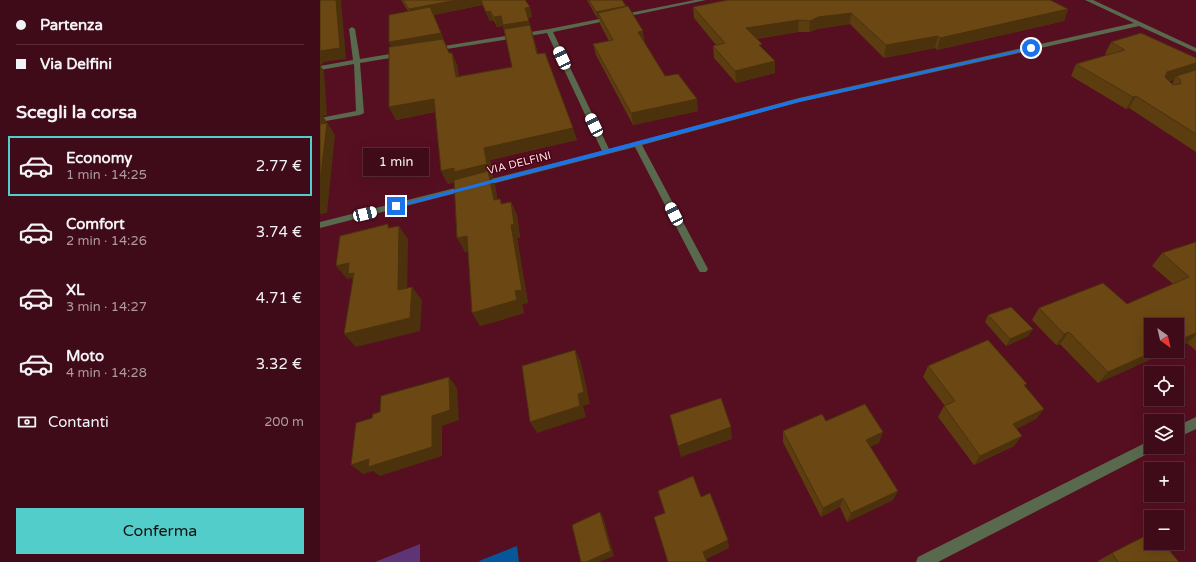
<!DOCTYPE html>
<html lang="it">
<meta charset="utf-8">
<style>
:root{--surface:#400b18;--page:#471421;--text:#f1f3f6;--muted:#ae9ba2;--line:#592b37;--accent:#53cdc9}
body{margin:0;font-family:"Varela Round",sans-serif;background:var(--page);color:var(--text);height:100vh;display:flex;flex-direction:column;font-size:15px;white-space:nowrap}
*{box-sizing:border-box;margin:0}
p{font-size:13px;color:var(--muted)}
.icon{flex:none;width:22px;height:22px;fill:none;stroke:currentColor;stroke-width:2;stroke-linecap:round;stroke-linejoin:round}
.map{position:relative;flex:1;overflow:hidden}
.drawer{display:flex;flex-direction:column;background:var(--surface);width:320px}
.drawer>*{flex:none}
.banner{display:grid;align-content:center;height:88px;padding:0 16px;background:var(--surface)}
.needle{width:26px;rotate:146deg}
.tools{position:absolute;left:824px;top:318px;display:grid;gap:8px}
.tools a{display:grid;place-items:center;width:40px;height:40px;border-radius:0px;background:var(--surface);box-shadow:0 4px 16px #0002,0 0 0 1px var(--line);font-size:20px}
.end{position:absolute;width:18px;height:18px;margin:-9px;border:5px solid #1a73e8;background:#fff;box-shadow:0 0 0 2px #fff}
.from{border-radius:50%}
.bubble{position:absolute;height:28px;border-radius:0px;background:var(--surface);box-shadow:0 4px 16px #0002,0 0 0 1px var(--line);font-size:13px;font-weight:600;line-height:28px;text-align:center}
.car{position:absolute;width:12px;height:24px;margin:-12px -6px;border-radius:5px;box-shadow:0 0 3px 1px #0007;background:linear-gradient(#fff 24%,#345 0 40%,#fff 0 76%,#345 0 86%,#fff 0)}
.banner b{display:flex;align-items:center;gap:14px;height:38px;font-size:15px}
.banner b+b{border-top:1px solid var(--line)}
.banner i{width:10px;height:10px;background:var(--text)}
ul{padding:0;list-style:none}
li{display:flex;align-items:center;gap:12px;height:60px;margin:0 8px 6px;padding:0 8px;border:2px solid transparent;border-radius:0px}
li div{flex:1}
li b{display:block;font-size:15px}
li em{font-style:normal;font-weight:600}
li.on{border-color:var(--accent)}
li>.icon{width:36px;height:36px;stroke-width:1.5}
h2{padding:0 16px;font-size:18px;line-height:48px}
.pay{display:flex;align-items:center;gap:10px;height:44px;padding:0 16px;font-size:15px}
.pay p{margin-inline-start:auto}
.action{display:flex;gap:8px;margin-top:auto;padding:8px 16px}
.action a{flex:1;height:46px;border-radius:0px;background:var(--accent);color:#111;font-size:16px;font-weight:600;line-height:46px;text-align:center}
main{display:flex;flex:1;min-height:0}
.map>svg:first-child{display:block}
.green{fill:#5f3477}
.water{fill:#08569a}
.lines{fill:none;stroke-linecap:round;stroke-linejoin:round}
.minor{fill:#59694e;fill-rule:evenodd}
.wall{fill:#5c3d10;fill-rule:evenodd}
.shaded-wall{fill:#4b320d}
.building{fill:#6b4713;stroke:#4b320d}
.route{fill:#1a73e8}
.labels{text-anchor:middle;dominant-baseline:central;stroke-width:3;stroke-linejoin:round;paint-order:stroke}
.street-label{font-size:11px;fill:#fce1e3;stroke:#4a0217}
</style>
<main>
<section class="drawer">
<div class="banner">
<b><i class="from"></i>Partenza</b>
<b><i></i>Via Delfini</b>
</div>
<h2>Scegli la corsa</h2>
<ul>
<li class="on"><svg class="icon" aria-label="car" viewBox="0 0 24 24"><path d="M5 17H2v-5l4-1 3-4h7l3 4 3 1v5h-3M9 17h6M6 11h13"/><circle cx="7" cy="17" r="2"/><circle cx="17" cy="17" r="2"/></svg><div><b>Economy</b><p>1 min · 14:25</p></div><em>2.77 €</em></li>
<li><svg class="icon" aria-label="car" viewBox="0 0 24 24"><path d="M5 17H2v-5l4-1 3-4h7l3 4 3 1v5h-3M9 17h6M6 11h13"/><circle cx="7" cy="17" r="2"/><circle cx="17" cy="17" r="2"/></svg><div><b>Comfort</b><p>2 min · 14:26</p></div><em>3.74 €</em></li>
<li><svg class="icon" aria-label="car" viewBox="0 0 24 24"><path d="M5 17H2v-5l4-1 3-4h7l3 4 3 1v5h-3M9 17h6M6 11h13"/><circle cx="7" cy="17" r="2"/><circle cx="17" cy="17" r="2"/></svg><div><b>XL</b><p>3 min · 14:27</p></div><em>4.71 €</em></li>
<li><svg class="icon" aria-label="car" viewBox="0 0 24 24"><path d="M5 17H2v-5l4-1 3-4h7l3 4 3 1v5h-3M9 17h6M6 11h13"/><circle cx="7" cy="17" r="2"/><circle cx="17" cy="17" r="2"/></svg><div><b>Moto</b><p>4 min · 14:28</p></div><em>3.32 €</em></li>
</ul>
<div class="pay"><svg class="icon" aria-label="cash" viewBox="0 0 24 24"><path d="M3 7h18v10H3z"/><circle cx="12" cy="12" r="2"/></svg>Contanti<p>200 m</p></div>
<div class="action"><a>Conferma</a></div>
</section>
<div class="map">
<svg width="876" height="562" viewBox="0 0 876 562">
<rect width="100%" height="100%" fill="#560f20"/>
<!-- green -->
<path class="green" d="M100 544V562H55Z"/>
<!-- water -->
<path class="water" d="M197 546 199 562H160L159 561Z"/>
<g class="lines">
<!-- minor -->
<path class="minor" d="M375 0H386L233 32 289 149 479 98 814 23 765 0H773L876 48V52L819 26 480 102 322 145 388 269 386 272H380L378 269 315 147 0 228V222L282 151 227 33 114 51 112 50V48L229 29Z
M32 27 35 29 40 59 82 52 85 54 82 56 40 63 44 113 40 115 0 122V118L36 111 34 64 0 70V66L33 60 29 29Z
M876 417V429L857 438V426Z
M831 440V447H837L835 450 618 562H596L598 557Z"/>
</g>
<!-- wall -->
<path class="wall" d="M81 0H206L212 17 208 18 218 54 257 140 170 160 173 177H171L175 185 177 199H180L182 204 191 202 197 215 200 238H197L208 303 202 304 204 313 160 326 148 251 145 252 134 182 128 184 121 171 115 112 76 120 69 107 72 47 69 42 88 11ZM162 5 170 21H174L177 27 183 26 192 67 139 77 137 65 132 53H129L114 15Z
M267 0H302L325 43 345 76 378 111 313 125 276 55 273 44 289 41 280 24 279 18H277Z
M373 7 748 9 744 21 617 50 615 48 564 58 530 24 497 29 489 32H478L436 39 442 48 455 61V73L416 83 394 58 393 46 396 45 374 18Z
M791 42 876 58V152L809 108 806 109 751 76 756 64 787 55 785 54ZM854 80 852 84 849 81Z
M876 242V351L867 343 778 383 740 344 736 345 712 320 719 308 807 304 853 284 832 266 842 253Z
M668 315 713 329 708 336 686 346 665 322Z
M608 366 705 387 724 409 716 419 696 429 694 446 654 465 618 417 624 406H625L603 377Z
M506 421 559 443 550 446 573 500 527 522 520 507 501 517 463 442V431Z
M792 553 859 562H779L778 561Z"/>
<!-- shaded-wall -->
<path class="shaded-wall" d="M16 0H21L26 59 3 62V64L0 65 4 71 7 115 3 116 15 135 7 213 0 214V51Z
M137 0H161L162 5 114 15 134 65 132 53 137 65 141 89 75 53 69 42 93 19 89 9Z
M306 6 307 12 278 13 279 18H277L276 12Z
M210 7 212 17 208 18 221 66 186 34 183 26 177 27 174 17 181 16Z
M748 9 744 21 617 50 620 38Z
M170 11 174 21H170L166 12Z
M531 13 530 24 497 29 489 32 490 21 498 17Z
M479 20 478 32 426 40V28Z
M323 31 325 43 320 44 318 32Z
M618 36 615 48 564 58 566 45Z
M455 61V73L416 83 415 71Z
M876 63V70L856 76 854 80 840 84 847 72Z
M816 96 809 108 806 109 813 97Z
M114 99 120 111 76 120 69 107Z
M377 99 378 111 313 125 311 113Z
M253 128 257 140 170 160 173 177H171L175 185 180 214 139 181 128 184 121 171 134 168 164 148Z
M191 202 197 215 200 238H197L208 303 202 304 204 313 160 326 152 313 195 291 191 225Z
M79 226 88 239 87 303 78 290Z
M147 236 154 249 145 252 137 238Z
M29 263 40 276 39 287 31 278 27 279 16 266Z
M92 287 102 300 100 331 36 347 24 334Z
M713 329 708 336 686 346 690 339Z
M749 332 740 344 736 345 744 334Z
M876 333V335L867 343 857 348V341Z
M255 350 261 362 270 404 263 406 266 417 217 433 210 422 258 394Z
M835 351H850L778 383 788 372Z
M129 377 137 388 139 420 122 426V456L60 476 53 471 43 474 31 465 112 416Z
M724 409 716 419 685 434 693 424Z
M411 427 412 439 361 457 358 446Z
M563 432 559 443 543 450 546 440Z
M702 436 694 446 654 465 660 456Z
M578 491 573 500 527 522 531 513Z
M523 498 520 507 501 517 503 508Z
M280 512 283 517 294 556 279 562H266Z
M408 540 409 548 385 560 383 552Z"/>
<!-- building -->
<path class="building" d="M0 0H16L20 48 0 51Z
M83 0H137L89 9Z
M161 0H205L210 7 205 8 209 21 183 25 181 16 174 17 170 11 166 12Z
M269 0H302L306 6 276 12Z
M408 0H730L748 9 620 38 618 36 566 45 531 13 498 17 490 21 479 20 426 28 442 44 439 45 455 61 415 71 393 46 405 43 373 7Z
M308 6 323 31 318 32 345 76 358 74 377 99 311 113 273 44 293 40 278 13Z
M110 7 121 33 69 42V15Z
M210 25 217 54 225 53 253 128 164 148 167 164 134 172V168L121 171 114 99 69 107V47L123 39 129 53H132L136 77 192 67 184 29Z
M821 33 876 58V63L847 72 845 77 853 85 861 84 860 79 856 76 876 70V134L816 96 813 97 756 64 805 50 791 42Z
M0 120V124L7 123 0 182Z
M168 171 174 200 180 199 181 204 191 202 194 224 191 225 202 290 195 291 197 300 152 313 147 236 137 238 134 180Z
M68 224V228L79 226 78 290 92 287 90 318 24 334 34 273 28 274 29 263 16 266 20 236Z
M876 242V333L857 341V325H831V351H835L788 372 749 332 744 334 719 308 783 283 807 304 869 277 842 253Z
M691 307 713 329 690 339 668 315Z
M668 340 707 384 704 385 724 409 693 424 702 436 660 456 624 406 635 401 608 366Z
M255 350 264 392 258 394 260 406 210 422 202 366Z
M129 377 130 410 112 416V447L48 467 49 459 31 465 36 423 52 418 53 414 60 412 61 396Z
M401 398 411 427 358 446 350 415Z
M545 404 563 432 546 440 578 491 531 513 523 498 503 508 463 431 502 414 506 421Z
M373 476 381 497 390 493 408 540 383 552 387 562H348L334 517 345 513 338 491Z
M280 512 291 551 266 562H261L252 525Z
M831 533V543H843L859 562H798L792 553Z"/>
<!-- route -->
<path class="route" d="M711 47 712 49 479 102 289 153 76 208 73 206 477 99Z"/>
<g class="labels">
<!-- street labels -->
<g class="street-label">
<text transform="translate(199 163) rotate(-14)">VIA DELFINI</text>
</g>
</g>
</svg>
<div class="tools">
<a><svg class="needle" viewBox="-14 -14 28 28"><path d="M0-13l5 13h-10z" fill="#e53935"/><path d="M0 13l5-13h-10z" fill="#ae9ba2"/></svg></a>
<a><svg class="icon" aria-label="locate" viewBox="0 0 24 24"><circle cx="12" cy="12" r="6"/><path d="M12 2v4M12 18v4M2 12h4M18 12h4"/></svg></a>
<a><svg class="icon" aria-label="layers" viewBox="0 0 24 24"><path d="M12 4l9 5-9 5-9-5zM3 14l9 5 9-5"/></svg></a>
<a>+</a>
<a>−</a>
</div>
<i class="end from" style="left:711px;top:48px"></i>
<i class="end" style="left:76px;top:206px"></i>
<div class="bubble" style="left:43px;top:148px;width:66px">1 min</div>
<i class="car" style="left:242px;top:58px;rotate:335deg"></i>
<i class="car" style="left:274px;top:125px;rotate:334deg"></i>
<i class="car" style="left:45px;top:214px;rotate:76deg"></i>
<i class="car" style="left:354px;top:214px;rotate:333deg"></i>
</div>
</main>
